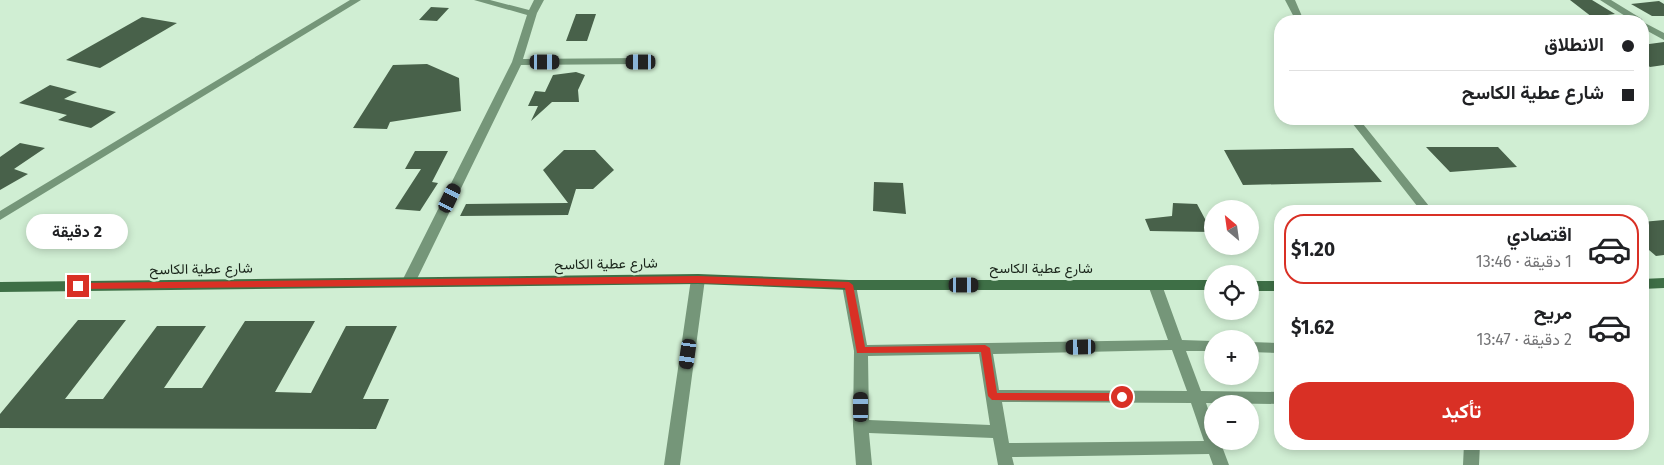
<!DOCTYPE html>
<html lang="ar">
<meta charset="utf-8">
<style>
:root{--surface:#fff;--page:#f6f6f6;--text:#202124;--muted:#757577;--line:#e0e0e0;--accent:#d93025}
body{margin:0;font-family:"Fira Sans",Vazirmatn,sans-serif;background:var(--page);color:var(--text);direction:rtl;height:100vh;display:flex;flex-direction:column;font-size:19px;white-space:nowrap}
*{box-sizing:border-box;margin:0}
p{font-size:16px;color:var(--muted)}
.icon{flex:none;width:28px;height:28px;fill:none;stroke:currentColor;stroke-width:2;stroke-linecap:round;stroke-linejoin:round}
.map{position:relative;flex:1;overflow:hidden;direction:ltr}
.sheet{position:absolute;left:1274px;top:205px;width:375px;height:245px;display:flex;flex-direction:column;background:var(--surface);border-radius:20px;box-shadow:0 2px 8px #0003;direction:rtl}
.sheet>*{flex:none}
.hud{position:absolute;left:1274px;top:15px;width:375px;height:110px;border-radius:20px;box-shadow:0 2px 8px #0003;direction:rtl;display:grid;align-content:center;height:110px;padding:0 15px;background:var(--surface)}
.needle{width:32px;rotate:331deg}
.buttons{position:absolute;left:1204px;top:200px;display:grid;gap:10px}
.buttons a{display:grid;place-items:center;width:55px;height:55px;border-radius:50%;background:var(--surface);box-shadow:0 2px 8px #0003;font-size:25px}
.end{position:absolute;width:22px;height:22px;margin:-11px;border:6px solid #d93025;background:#fff;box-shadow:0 0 0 2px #fff}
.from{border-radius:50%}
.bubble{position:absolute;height:35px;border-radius:18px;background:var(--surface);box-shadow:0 2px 8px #0003;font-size:16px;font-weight:700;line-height:35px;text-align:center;direction:rtl}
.car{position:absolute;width:15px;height:30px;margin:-15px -8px;border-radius:6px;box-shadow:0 0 4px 1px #0007;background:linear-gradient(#222 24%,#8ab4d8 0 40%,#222 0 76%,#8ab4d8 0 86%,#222 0)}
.hud b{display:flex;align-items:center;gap:18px;height:48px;font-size:19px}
.hud b+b{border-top:1px solid var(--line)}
.hud i{width:12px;height:12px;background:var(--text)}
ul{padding:9px 0 0;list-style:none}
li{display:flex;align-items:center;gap:15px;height:70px;margin:0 10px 8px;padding:0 5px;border:2px solid transparent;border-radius:20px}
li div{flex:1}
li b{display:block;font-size:19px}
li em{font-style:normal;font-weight:700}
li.active{border-color:var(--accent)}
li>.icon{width:45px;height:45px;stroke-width:1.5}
.primary-button{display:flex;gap:10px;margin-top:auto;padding:10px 15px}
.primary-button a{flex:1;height:58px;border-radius:20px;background:var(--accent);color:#fff;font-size:20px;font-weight:700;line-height:58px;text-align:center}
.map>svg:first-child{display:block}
.building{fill:#48614a}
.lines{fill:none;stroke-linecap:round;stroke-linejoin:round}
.street{fill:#759679;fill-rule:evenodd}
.secondary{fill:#3e6f46;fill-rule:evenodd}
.route{fill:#d93025}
.labels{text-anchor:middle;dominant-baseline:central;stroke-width:5;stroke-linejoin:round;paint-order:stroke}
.street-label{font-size:14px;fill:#19241a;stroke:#d0eed3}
</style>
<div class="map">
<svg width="1664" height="465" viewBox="0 0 1664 465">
<rect width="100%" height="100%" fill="#d0eed3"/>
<!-- building -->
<path class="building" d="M1570 0H1592L1615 14 1592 17Z
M1659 1 1664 4V16H1652L1631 4Z
M431 7 449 8 437 21 419 20Z
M576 14H596L587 41H566Z
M142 17 177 23 100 68 66 60Z
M1664 42V65L1650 67 1642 61V45Z
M427 64 459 78 461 111 390 122 387 129 353 128 393 65Z
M576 72 585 75 578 90 579 102H552L531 121 538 106H528L535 91 545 92 553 75Z
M50 85 77 92 64 99 116 112 91 128 58 120 67 115 19 103Z
M20 143 45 148 14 169 28 174 0 190V157Z
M1426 147H1498L1517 167 1450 172Z
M1353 148 1382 182 1243 185 1224 150Z
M564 150H595L614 170 593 189H576L568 215 460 216 466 204 568 203 543 170Z
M415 151H448L432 182 438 183 420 211 395 209 421 169H405Z
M874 182 903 183 906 214 873 211Z
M1173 203 1197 204 1212 232 1150 231 1145 219 1172 216Z
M1664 220V255L1656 256 1642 244V222Z
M78 320H126L65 399H103L157 326H206L164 388H202L245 321H315L275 392 311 393 346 326H397L363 399H389L376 429 0 428V414Z"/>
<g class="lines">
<!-- street -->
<path class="street" d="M350 0H361L0 220V211Z
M474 0H490L529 10 534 0H544L537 13 523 59 641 58 646 61 641 64 521 65 415 283 413 286H403L401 283 512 62 527 15Z
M1285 0H1295L1304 21H1296Z
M1600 0H1611L1642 19 1643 22 1664 33V40L1642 28V21H1633Z
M1349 119H1359L1433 211H1421Z
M698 274 703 276 705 279 680 465H664L691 279 693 276Z
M849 280 854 282 856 285 867 345 1168 340 1148 285 1150 282H1160L1162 285 1182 340 1212 341V351H1186L1201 391 1280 392V404L1206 403 1212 421V441H1220L1229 465H1213L1209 454 1012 457 1014 465H998L993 438 869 433 872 465H856L853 426 854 351 842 285 844 282ZM1172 350 1187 391 999 390 993 354ZM979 354 990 425 869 420 868 356ZM1002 402 1191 403 1204 441 1009 443Z
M1250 342 1280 343V353L1250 352Z
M1464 444H1480L1479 465H1463Z"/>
<!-- secondary -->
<path class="secondary" d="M698 274 849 280H1212V290H849L698 284 0 292V282Z
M1664 278V288L1642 289V279Z
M1250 281H1280V291H1250Z"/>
</g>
<!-- route -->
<path class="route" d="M698 276 849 282 853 285 865 347 985 345 990 348 997 393H1122L1127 397 1122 401 992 400 988 396 981 352 857 353 845 288 698 283 78 289 73 286 78 283Z"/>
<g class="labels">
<!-- street labels -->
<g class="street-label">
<text transform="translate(606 264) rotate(-1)">شارع عطية الكاسح</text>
<text x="1041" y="268">شارع عطية الكاسح</text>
<text transform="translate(201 269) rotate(-1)">شارع عطية الكاسح</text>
</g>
</g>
</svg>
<div class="buttons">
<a><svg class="needle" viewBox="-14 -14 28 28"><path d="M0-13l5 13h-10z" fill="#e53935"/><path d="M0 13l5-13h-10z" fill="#757577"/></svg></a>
<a><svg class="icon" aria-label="locate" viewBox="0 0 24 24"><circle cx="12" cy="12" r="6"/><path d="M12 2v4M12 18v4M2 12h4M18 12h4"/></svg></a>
<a>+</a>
<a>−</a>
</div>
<i class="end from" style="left:1122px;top:397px"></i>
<i class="end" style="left:78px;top:286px"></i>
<div class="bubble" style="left:26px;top:214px;width:102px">2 دقيقة</div>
<i class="car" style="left:545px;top:62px;rotate:90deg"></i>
<i class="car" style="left:641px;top:62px;rotate:270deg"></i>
<i class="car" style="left:450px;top:198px;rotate:26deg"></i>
<i class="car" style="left:964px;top:285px;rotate:90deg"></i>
<i class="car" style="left:1081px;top:347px;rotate:269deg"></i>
<i class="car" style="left:688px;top:354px;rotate:188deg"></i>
<i class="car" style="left:861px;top:407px;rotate:0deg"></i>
<div class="hud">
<b><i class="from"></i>الانطلاق</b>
<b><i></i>شارع عطية الكاسح</b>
</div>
<section class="sheet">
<ul>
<li class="active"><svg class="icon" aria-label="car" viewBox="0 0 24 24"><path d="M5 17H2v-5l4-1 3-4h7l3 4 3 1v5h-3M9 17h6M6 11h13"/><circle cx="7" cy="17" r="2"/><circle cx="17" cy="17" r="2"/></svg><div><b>اقتصادي</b><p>1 دقيقة · 13:46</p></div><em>$1.20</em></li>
<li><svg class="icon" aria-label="car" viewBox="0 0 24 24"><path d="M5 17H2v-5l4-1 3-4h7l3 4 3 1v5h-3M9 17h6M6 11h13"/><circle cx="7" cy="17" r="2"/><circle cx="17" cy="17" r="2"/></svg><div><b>مريح</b><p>2 دقيقة · 13:47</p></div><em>$1.62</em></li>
</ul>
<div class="primary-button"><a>تأكيد</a></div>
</section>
</div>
